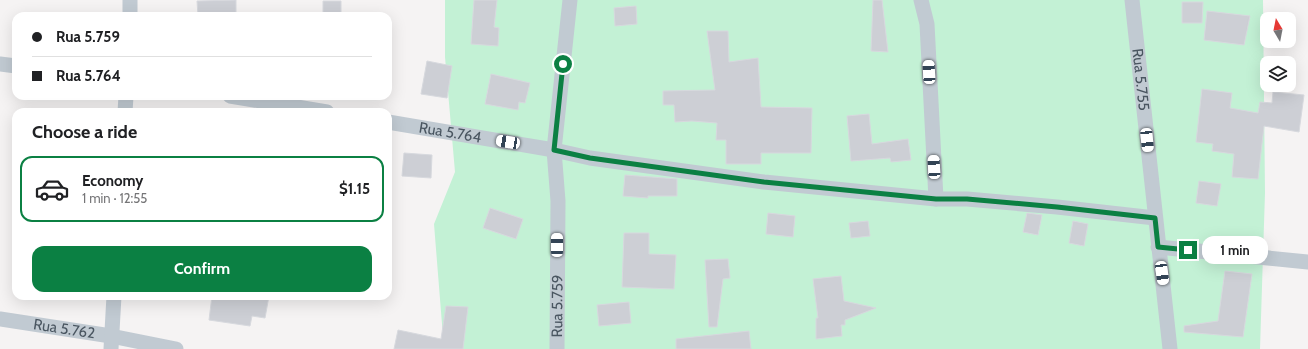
<!DOCTYPE html>
<meta charset="utf-8">
<style>
:root{--surface:#fff;--page:#f6f6f6;--text:#202124;--muted:#757577;--line:#e0e0e0;--accent:#0b8043}
body{margin:0;font-family:Cabin,sans-serif;background:var(--page);color:var(--text);height:100vh;display:flex;flex-direction:column;font-size:15px;white-space:nowrap}
*{box-sizing:border-box;margin:0}
p{font-size:13px;color:var(--muted)}
.icon{flex:none;width:22px;height:22px;fill:none;stroke:currentColor;stroke-width:2;stroke-linecap:round;stroke-linejoin:round}
.map{position:relative;flex:1;overflow:hidden}
.side{position:absolute;left:12px;top:108px;width:380px;height:192px;display:flex;flex-direction:column;background:var(--surface);border-radius:12px;box-shadow:0 4px 16px #0002}
.side>*{flex:none}
.guide{position:absolute;left:12px;top:12px;width:380px;height:88px;border-radius:12px;box-shadow:0 4px 16px #0002;display:grid;align-content:center;height:88px;padding:0 20px;background:var(--surface)}
.needle{width:26px;rotate:350deg}
.controls{position:absolute;left:1260px;top:12px;display:grid;gap:8px}
.controls a{display:grid;place-items:center;width:36px;height:36px;border-radius:8px;background:var(--surface);box-shadow:0 4px 16px #0002;font-size:20px}
.end{position:absolute;width:18px;height:18px;margin:-9px;border:5px solid #0b8043;background:#fff;box-shadow:0 0 0 2px #fff}
.from{border-radius:50%}
.bubble{position:absolute;height:28px;border-radius:12px;background:var(--surface);box-shadow:0 4px 16px #0002;font-size:13px;font-weight:700;line-height:28px;text-align:center}
.car{position:absolute;width:12px;height:24px;margin:-12px -6px;border-radius:5px;box-shadow:0 0 3px 1px #0007;background:linear-gradient(#fff 24%,#345 0 40%,#fff 0 76%,#345 0 86%,#fff 0)}
.guide b{display:flex;align-items:center;gap:14px;height:38px;font-size:15px}
.guide b+b{border-top:1px solid var(--line)}
.guide i{width:10px;height:10px;background:var(--text)}
ul{padding:0;list-style:none}
li{display:flex;align-items:center;gap:12px;height:66px;margin:0 8px 6px;padding:0 12px;border:2px solid var(--line);border-radius:12px}
li div{flex:1}
li b{display:block;font-size:15px}
li em{font-style:normal;font-weight:700}
li.active{border-color:var(--accent)}
li>.icon{width:36px;height:36px;stroke-width:1.5}
h2{padding:0 20px;font-size:18px;line-height:48px}
.cta{display:flex;gap:8px;margin-top:auto;padding:8px 20px}
.cta a{flex:1;height:46px;border-radius:12px;background:var(--accent);color:#fff;font-size:16px;font-weight:700;line-height:46px;text-align:center}
.map>svg:first-child{display:block}
.green{fill:#c3f1d5}
.building{fill:#cdcfd5;stroke:#d7d9de}
.lines{fill:none;stroke-linecap:round;stroke-linejoin:round}
.street{stroke:#c1cad2;stroke-width:15}
.route{stroke:#0b8043;stroke-width:5}
.labels{text-anchor:middle;dominant-baseline:central;stroke-width:3.5;stroke-linejoin:round;paint-order:stroke}
.street-label{font-size:15px;fill:#4a5661;stroke:#fff}
</style>
<div class="map">
<svg width="1308" height="349" viewBox="0 0 1308 349">
<rect width="100%" height="100%" fill="#f5f3f3"/>
<!-- green -->
<path class="green" d="M445 0H1263L1265 193 1260 349H444L434 224 455 172 445 57Z"/>
<!-- building -->
<path class="building" d="M236 0V16H198L197 1Z
M474 0H497L494 27 499 28 498 46 471 44Z
M873 0H882L888 52 871 51Z
M323 1H341V16H323Z
M1182 2H1203L1202 23H1182Z
M636 6 637 24 615 26 614 8Z
M1207 11 1250 16 1244 45 1204 40Z
M707 31H728L729 62 758 58 761 107 812 108 811 153H761V164H726V140H716L717 123 692 121 675 122 674 105H663V91L715 90Z
M427 61 452 66 447 98 421 94Z
M491 74 530 83 525 103 519 102 518 110 485 104Z
M1202 89 1232 93 1230 108 1258 113 1260 102 1272 103 1273 92 1304 95 1299 132 1264 126 1258 179 1232 177 1234 154 1212 151 1213 144 1196 142Z
M869 114 872 144 908 139 911 160 891 162 890 158 851 161 847 116Z
M404 153 432 155 431 178 402 176Z
M625 175 677 179V196H648V198L623 196Z
M1199 181 1221 184 1217 206 1196 203Z
M490 208 523 219 516 239 483 228Z
M768 213 795 216 793 237 766 234Z
M1027 213 1042 215 1038 235 1023 232Z
M868 221 870 236 851 238 849 223Z
M1073 221 1088 224 1084 246 1069 243Z
M624 233H649V254L676 255 674 289 622 287Z
M728 259 730 278 723 279 717 327H709L705 260Z
M1225 271 1252 274 1243 337 1184 332V326L1218 321Z
M841 276 844 301 876 308 845 320V325H841L842 336 816 339V318H818L813 279Z
M212 296H269L265 318 252 316 250 326 209 320Z
M629 302 631 323 599 326 597 305Z
M446 306 468 307 463 349H394L398 330 441 339Z
M749 331 751 349H676V339Z"/>
<g class="lines">
<!-- street -->
<g class="street">
<path d="M921 0 927 24 936 199"/>
<path id="s1" d="M1132 0 1170 349"/>
<path d="M130 16V0"/>
<path d="M0 64 16 66"/>
<path d="M230 96 327 112"/>
<path d="M125 112 126 96"/>
<path id="s2" d="M388 122 554 150 590 158 764 182 936 199H967L1057 207 1155 218"/>
<path d="M1158 247 1308 262"/>
<path id="s3" d="M0 319 111 336 176 349"/>
<path d="M111 349 114 296"/>
<path id="s4" d="M557 349 558 201 554 150 570 0"/>
</g>
</g>
<g class="lines">
<!-- route -->
<path class="route" d="M563 64 554 150 590 158 764 182 936 199H967L1057 207 1155 218 1158 247 1188 250"/>
</g>
<g class="labels">
<!-- street labels -->
<g class="street-label">
<text stroke="none"><textPath href="#s1" startOffset="80">Rua 5.755</textPath></text>
<text stroke="none"><textPath href="#s2" startOffset="63">Rua 5.764</textPath></text>
<text stroke="none"><textPath href="#s4" startOffset="43">Rua 5.759</textPath></text>
<text stroke="none"><textPath href="#s3" startOffset="65">Rua 5.762</textPath></text>
</g>
</g>
</svg>
<div class="controls">
<a><svg class="needle" viewBox="-14 -14 28 28"><path d="M0-13l5 13h-10z" fill="#e53935"/><path d="M0 13l5-13h-10z" fill="#757577"/></svg></a>
<a><svg class="icon" aria-label="layers" viewBox="0 0 24 24"><path d="M12 4l9 5-9 5-9-5zM3 14l9 5 9-5"/></svg></a>
</div>
<i class="end from" style="left:563px;top:64px"></i>
<i class="end" style="left:1188px;top:250px"></i>
<div class="bubble" style="left:1202px;top:236px;width:66px">1 min</div>
<i class="car" style="left:929px;top:72px;rotate:357deg"></i>
<i class="car" style="left:1147px;top:140px;rotate:174deg"></i>
<i class="car" style="left:508px;top:142px;rotate:279deg"></i>
<i class="car" style="left:934px;top:167px;rotate:357deg"></i>
<i class="car" style="left:557px;top:245px;rotate:0deg"></i>
<i class="car" style="left:1162px;top:273px;rotate:172deg"></i>
<div class="guide">
<b><i class="from"></i>Rua 5.759</b>
<b><i></i>Rua 5.764</b>
</div>
<section class="side">
<h2>Choose a ride</h2>
<ul>
<li class="active"><svg class="icon" aria-label="car" viewBox="0 0 24 24"><path d="M5 17H2v-5l4-1 3-4h7l3 4 3 1v5h-3M9 17h6M6 11h13"/><circle cx="7" cy="17" r="2"/><circle cx="17" cy="17" r="2"/></svg><div><b>Economy</b><p>1 min · 12:55</p></div><em>$1.15</em></li>
</ul>
<div class="cta"><a>Confirm</a></div>
</section>
</div>
